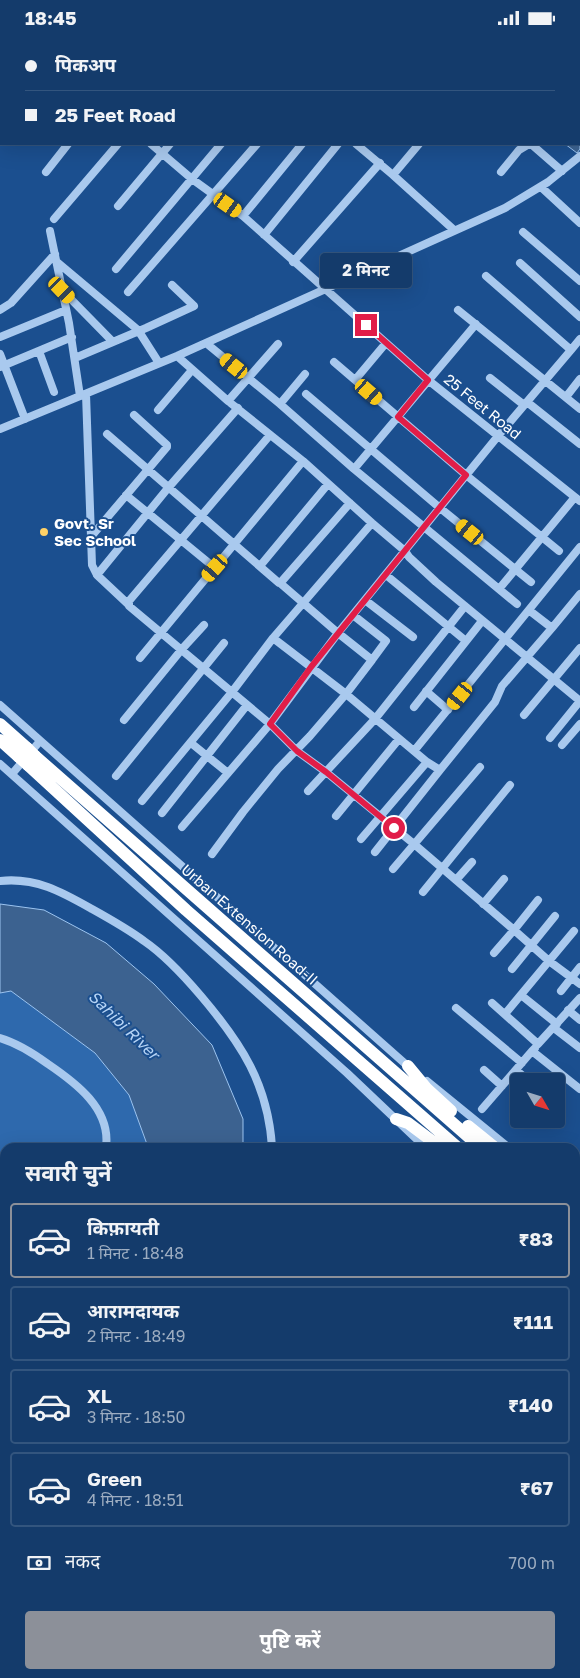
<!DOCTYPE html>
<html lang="hi">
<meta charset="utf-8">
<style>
:root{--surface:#143b6b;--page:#214673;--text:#f1f3f6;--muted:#9dadc1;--line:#33557e;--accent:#8c9099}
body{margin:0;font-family:"Golos Text","Noto Sans Devanagari",sans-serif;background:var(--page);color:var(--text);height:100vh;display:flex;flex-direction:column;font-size:19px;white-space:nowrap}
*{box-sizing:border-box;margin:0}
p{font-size:16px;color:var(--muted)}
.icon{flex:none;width:28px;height:28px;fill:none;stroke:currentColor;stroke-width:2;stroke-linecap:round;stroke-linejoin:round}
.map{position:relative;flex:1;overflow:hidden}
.drawer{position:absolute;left:0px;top:1108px;width:580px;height:536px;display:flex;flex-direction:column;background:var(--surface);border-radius:15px 15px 0 0;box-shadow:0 5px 20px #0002,0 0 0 1px var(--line)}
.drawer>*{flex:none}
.top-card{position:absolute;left:0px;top:0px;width:580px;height:110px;box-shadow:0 5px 20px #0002,0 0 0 1px var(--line);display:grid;align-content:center;height:110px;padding:0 25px;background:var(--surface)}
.needle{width:32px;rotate:129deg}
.buttons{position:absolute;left:510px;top:1038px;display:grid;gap:10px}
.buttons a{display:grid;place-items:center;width:55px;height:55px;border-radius:5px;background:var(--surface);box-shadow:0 5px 20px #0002,0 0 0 1px var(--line);font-size:25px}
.end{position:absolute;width:22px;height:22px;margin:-11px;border:6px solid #e11d48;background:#fff;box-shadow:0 0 0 2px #fff}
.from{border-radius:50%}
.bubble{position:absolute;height:35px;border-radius:5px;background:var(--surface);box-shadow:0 5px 20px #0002,0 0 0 1px var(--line);font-size:16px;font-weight:700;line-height:35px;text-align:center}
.car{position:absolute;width:15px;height:30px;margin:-15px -8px;border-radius:6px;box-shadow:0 0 4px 1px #0007;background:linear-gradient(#f5c518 24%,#345 0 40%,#f5c518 0 76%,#345 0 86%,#f5c518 0)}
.top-card b{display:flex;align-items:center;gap:18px;height:48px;font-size:19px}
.top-card b+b{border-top:1px solid var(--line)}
.top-card i{width:12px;height:12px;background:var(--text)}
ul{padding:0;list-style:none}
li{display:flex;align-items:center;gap:15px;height:75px;margin:0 10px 8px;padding:0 15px;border:2px solid var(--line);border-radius:5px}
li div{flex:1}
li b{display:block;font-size:19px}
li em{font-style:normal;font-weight:700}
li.on{border-color:var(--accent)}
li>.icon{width:45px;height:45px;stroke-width:1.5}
h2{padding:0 25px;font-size:22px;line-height:60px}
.pay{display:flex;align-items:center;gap:12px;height:55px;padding:0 25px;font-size:19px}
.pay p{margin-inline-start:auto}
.action{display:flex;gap:10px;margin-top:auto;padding:10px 25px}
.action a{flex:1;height:58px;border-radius:5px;background:var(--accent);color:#fff;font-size:20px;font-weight:700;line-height:58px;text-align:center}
.status{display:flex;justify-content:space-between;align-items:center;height:35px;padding:0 25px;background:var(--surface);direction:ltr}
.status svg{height:14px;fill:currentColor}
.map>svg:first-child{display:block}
.green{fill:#2e69ad}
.water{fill:#3c6290;stroke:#9cc4f0}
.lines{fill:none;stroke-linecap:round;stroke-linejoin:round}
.minor{stroke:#a9c9ee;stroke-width:8}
.highway{stroke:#fff;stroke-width:12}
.highway-bridge{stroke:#fff;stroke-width:12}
.route{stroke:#e11d48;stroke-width:6}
.poi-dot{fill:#ffd166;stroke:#1b4f8f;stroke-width:2}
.labels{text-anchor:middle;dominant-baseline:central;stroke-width:4;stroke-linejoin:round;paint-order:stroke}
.street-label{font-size:15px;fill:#fff;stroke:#1b4f8f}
.poi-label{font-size:15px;font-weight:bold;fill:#fff;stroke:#1b4f8f;text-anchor:start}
.water-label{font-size:16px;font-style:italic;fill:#b5d3f5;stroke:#1b4f8f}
</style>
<div class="status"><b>18:45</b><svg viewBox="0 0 49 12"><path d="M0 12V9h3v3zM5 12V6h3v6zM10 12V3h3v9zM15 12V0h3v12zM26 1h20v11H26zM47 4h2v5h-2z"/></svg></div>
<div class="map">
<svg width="580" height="1643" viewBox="0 0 580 1643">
<rect width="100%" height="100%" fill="#1b4f8f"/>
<!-- green -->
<path class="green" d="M11 956 95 1018 129 1060 148 1112H5V1249L0 1245V958Z
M0 1446H5V1495L0 1494Z
M5 1639H175L177 1643H5Z"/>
<!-- water -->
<path class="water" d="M494 0H580V114L577 118 565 109H579V1H493Z
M0 869 44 875 106 908 154 949 212 1010 243 1084V1112H148L129 1060 95 1018 11 956 0 958Z
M175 1639H287L290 1643H177Z"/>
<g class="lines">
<!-- minor -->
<path class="minor" d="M21 0 22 1
M73 0 75 1
M227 0 228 1
M373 0 375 1
M66 1 67 0
M158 1 159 0
M264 1 265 0
M313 1 314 0
M343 1 344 0
M391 1 392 0
M446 1 447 0
M0 4 1 2
M0 57 1 58
M151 109 192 144 243 181 428 345 580 466
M356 109 393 140 454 195
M531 109 562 136
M46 137 68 109
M501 137 519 115 529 109
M393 140 419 109
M541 152 580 188
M118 171 170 109
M243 181 302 109
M54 184 118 109
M50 196 69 288 80 361
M523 197 580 246
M264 200 338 109
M57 227 138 295 159 328
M293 227 380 128
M520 228 580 282
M116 234 221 109
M62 255 112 306
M128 257 257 109
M0 275 11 268 55 219
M458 275 580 374
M0 302 66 275
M206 308 280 369 305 339
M571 315 580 304
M39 316 54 357
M0 319 25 384
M177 321 228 366 303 426 372 488 405 516 409 522 436 547 580 666
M75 323 146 293 194 271 172 250
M334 327 466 440 559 516
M0 332 72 302
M490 343 524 370
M355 345 386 308
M86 359 92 530 97 540 129 570
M306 359 440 473 531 547
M566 362 580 344
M228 366 278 309
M527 367 580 409
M280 369 354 434 517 569
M158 375 192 335
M0 394 177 321 505 173 548 147 580 121
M107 399 279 548 282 546 350 468
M270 400 129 566V571L270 689 297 716 326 737 414 809 514 895 538 865
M354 434 476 289
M126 460 215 533
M90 503 167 412V410L134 380
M260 531 328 449
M97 540 168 453 238 373
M386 540 466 606
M499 554 575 462
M365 565 413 602
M530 576 552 593 580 559
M353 580 386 606 372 625
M273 603 346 659 427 727 440 735 495 667 502 651 552 593
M140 623 303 426
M426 656 448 675
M0 670 410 1033
M414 672 482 586
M524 680 580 613
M124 685 182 614 204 590
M550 703 580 666
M191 708 228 738
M562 710 580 689
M414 716 580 512
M0 729 347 1038 425 1112
M12 739 40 706
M116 741 224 608
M308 756 375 684 465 571
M142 766 232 657 273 603 372 488
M162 778 247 670
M336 781 399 704
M182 792 270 689 338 598 498 401 571 315 486 241
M361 804 427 727
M375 817 440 735
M212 819 243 777 278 734 310 701 346 659 372 625 338 598 280 548
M393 834 480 732
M456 845 472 827
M0 846C36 842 62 857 92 874 110 884 128 894 144 906 166 921 184 941 201 961 241 1008 268 1049 272 1112
M423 857 510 750
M483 869 504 844
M494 918 514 895 549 926 574 896
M512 934 555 881
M561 956 580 932
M521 960 557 989
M492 968 538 1009 580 963
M456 973 522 1028
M568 975 580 985
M505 979 549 926 580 949
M554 993 580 1013
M0 1003C17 1008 33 1018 48 1029 76 1048 111 1074 106 1112
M535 1013 532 1016 580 1054
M484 1035 502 1051
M516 1035 529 1046
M427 1046 508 1112
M482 1074 532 1016
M575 1172 580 1177
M575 1229 580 1233
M575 1241 580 1245
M575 1269 580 1264
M575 1296 580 1291
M575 1318 580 1313
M575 1528 580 1532
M154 1639 157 1643
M343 1639 347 1643"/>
<!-- highway -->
<path class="highway" d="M0 689 27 713
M0 705 19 722
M35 721 480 1112
M28 730 186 875 457 1112
M408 1031 427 1054 451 1076
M396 1084 408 1088 440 1112
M468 1091 494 1112
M575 1194 580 1198
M575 1210 580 1214"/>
<!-- highway-bridge -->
<path class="highway-bridge" d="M27 713 35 721
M19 722 28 730"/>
</g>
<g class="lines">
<!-- route -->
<path class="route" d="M366 290 428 345 398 382 466 440 311 632 270 689 297 716 326 737 394 793"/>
</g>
<!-- markers -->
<circle class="poi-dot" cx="44" cy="497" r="5"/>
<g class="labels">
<!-- street labels -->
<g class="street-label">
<text transform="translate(483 371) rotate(39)">25 Feet Road</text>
<text transform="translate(250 889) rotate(41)">Urban Extension Road-II</text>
</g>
<!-- poi labels -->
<g class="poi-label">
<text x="54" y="488">Govt. Sr<tspan x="54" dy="17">Sec School</tspan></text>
</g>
<!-- water labels -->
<g class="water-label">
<text transform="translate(124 990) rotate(44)">Sahibi River</text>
</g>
</g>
</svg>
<div class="buttons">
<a><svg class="needle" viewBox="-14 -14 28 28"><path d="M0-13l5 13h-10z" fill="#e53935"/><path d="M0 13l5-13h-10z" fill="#9dadc1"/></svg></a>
</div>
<i class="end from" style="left:394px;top:793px"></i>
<i class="end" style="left:366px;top:290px"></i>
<div class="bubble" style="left:320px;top:218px;width:92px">2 मिनट</div>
<i class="car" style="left:228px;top:170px;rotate:125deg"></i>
<i class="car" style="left:62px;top:255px;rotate:136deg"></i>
<i class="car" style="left:234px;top:331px;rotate:309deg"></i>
<i class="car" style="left:369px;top:357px;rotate:131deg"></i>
<i class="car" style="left:470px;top:497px;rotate:309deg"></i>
<i class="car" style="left:215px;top:533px;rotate:221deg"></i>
<i class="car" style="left:460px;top:661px;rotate:219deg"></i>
<div class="top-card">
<b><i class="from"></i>पिकअप</b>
<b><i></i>25 Feet Road</b>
</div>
<section class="drawer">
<h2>सवारी चुनें</h2>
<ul>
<li class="on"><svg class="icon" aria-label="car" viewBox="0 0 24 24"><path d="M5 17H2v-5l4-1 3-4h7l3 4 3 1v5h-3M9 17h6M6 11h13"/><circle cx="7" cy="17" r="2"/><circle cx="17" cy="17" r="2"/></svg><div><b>किफ़ायती</b><p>1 मिनट · 18:48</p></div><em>₹83</em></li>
<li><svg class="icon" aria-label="car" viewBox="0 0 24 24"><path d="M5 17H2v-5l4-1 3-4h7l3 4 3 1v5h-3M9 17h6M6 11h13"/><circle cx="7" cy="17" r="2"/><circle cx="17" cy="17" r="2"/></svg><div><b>आरामदायक</b><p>2 मिनट · 18:49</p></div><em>₹111</em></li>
<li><svg class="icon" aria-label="car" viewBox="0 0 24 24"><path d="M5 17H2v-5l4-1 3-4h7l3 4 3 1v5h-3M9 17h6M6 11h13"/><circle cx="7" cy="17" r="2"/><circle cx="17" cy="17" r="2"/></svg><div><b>XL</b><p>3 मिनट · 18:50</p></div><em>₹140</em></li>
<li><svg class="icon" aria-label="car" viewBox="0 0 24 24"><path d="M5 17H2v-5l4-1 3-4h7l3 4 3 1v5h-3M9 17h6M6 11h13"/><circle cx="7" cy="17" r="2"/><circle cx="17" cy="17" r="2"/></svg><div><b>Green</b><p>4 मिनट · 18:51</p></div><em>₹67</em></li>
</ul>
<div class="pay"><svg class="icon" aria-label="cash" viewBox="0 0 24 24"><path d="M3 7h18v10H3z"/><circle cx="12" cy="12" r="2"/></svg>नकद<p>700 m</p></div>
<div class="action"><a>पुष्टि करें</a></div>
</section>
</div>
